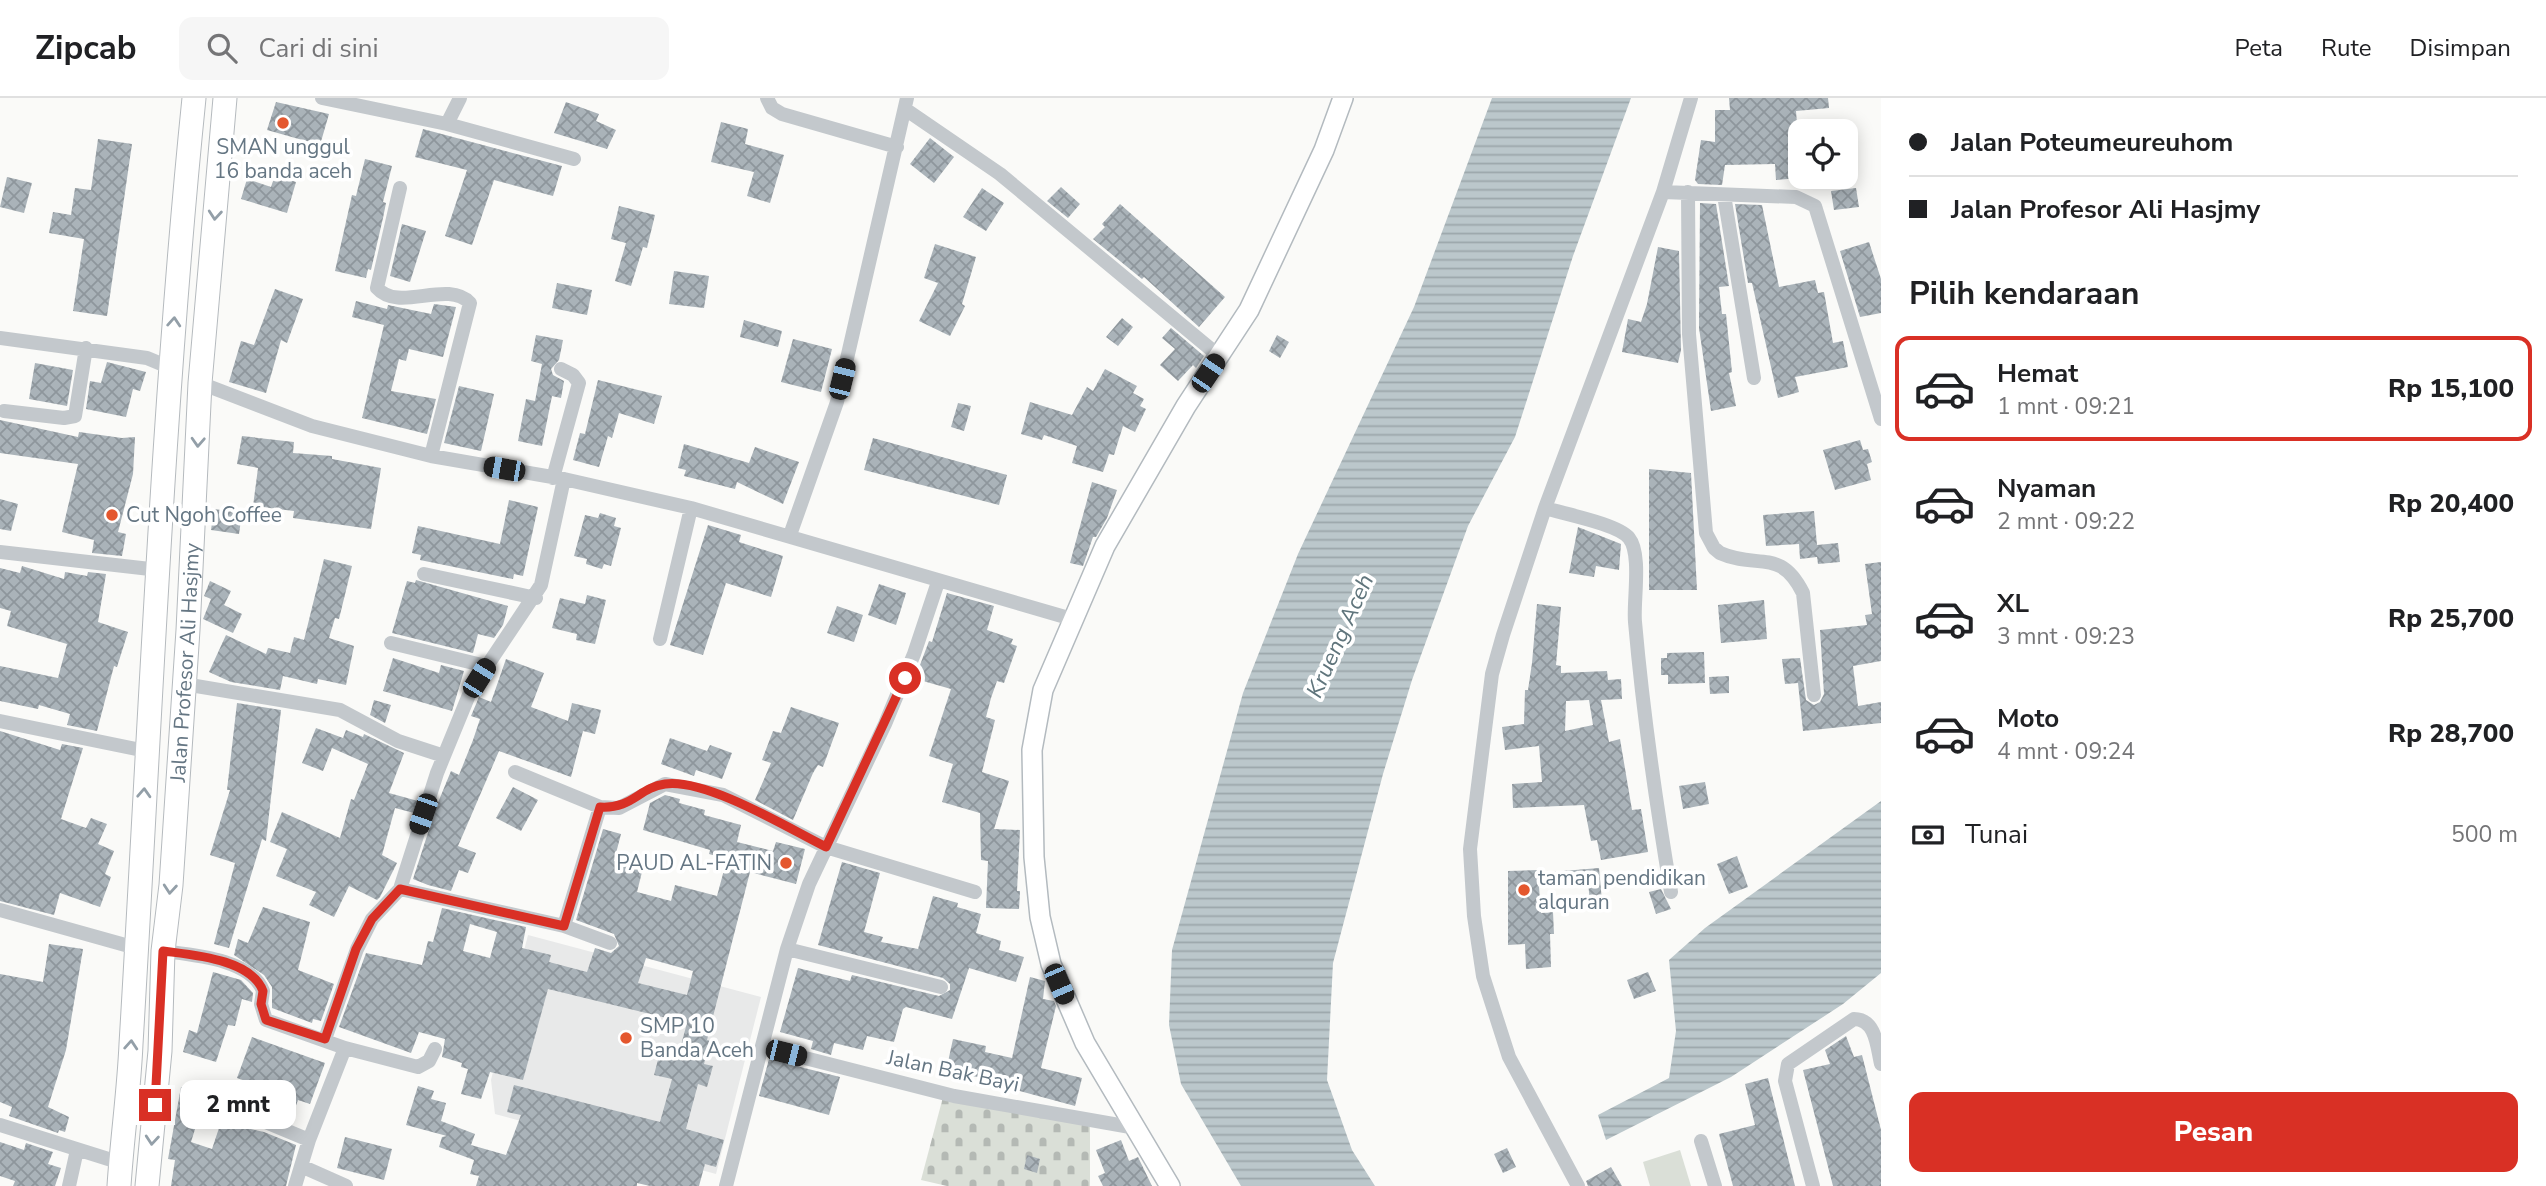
<!DOCTYPE html>
<html lang="id">
<meta charset="utf-8">
<style>
:root{--surface:#fff;--page:#f6f6f6;--text:#202124;--muted:#757577;--line:#e0e0e0;--accent:#d93025}
body{margin:0;font-family:"Nunito Sans",sans-serif;background:var(--page);color:var(--text);height:100vh;display:flex;flex-direction:column;font-size:26px;white-space:nowrap}
*{box-sizing:border-box;margin:0}
p{font-size:23px;color:var(--muted)}
.icon{flex:none;width:38px;height:38px;fill:none;stroke:currentColor;stroke-width:2;stroke-linecap:round;stroke-linejoin:round}
.map{position:relative;flex:1;overflow:hidden}
.drawer{display:flex;flex-direction:column;background:var(--surface);width:665px}
.drawer>*{flex:none}
.hud{display:grid;align-content:center;height:154px;padding:0 28px;background:var(--surface)}
.controls{position:absolute;left:1788px;top:21px;display:grid;gap:14px}
.controls a{display:grid;place-items:center;width:70px;height:70px;border-radius:14px;background:var(--surface);box-shadow:0 4px 18px #0003;font-size:35px}
.end{position:absolute;width:32px;height:32px;margin:-16px;border:9px solid #d93025;background:#fff;box-shadow:0 0 0 4px #fff}
.from{border-radius:50%}
.bubble{position:absolute;height:49px;border-radius:14px;background:var(--surface);box-shadow:0 4px 18px #0003;font-size:23px;font-weight:800;line-height:49px;text-align:center}
.car{position:absolute;width:21px;height:42px;margin:-21px -10px;border-radius:9px;box-shadow:0 0 5px 2px #0007;background:linear-gradient(#222 24%,#8ab4d8 0 40%,#222 0 76%,#8ab4d8 0 86%,#222 0)}
.hud b{display:flex;align-items:center;gap:24px;height:66px;font-size:26px}
.hud b+b{border-top:2px solid var(--line)}
.hud i{width:18px;height:18px;background:var(--text)}
ul{padding:0;list-style:none}
li{display:flex;align-items:center;gap:21px;height:105px;margin:0 14px 10px;padding:0 14px;border:4px solid transparent;border-radius:14px}
li div{flex:1}
li b{display:block;font-size:26px}
li em{font-style:normal;font-weight:800}
li.selected{border-color:var(--accent)}
li>.icon{width:63px;height:63px;stroke-width:1.5}
h2{padding:0 28px;font-size:32px;line-height:84px}
.pay{display:flex;align-items:center;gap:18px;height:77px;padding:0 28px;font-size:26px}
.pay p{margin-inline-start:auto}
.button{display:flex;gap:14px;margin-top:auto;padding:14px 28px}
.button a{flex:1;height:80px;border-radius:14px;background:var(--accent);color:#fff;font-size:28px;font-weight:800;line-height:80px;text-align:center}
header{display:flex;align-items:center;gap:42px;box-sizing:border-box;height:98px;padding:0 35px;background:var(--surface);border-bottom:2px solid var(--line)}
header strong{font-size:33px}
nav{display:flex;gap:38px;margin-inline-start:auto;font-size:24px}
.search{width:490px;height:63px;background:var(--page);display:flex;align-items:center;gap:18px;box-sizing:border-box;padding:0 24px;border-radius:14px;color:var(--muted);font-size:26px}
main{display:flex;flex:1;min-height:0}
.map>svg:first-child{display:block}
.built{fill:#e8e9e9}
.grass{fill:#dadfd7}
.cemetery{fill:url(#cemetery-stones)}
.water{fill:url(#water-rules)}
.building{fill:url(#building-cross-hatch);fill-rule:evenodd}
.lines{fill:none;stroke-linecap:round;stroke-linejoin:round}
.secondary-casing{stroke:#b3babf;stroke-width:22}
.primary-casing{stroke:#b5babe;stroke-width:25}
.street{stroke:#c3c8cc;stroke-width:14}
.secondary{stroke:#fff;stroke-width:19}
.primary{stroke:#fff;stroke-width:23}
.oneway{stroke:#939fa8}
.route{stroke:#d93025;stroke-width:9}
.poi-dot{fill:#e4572e;stroke:#fff;stroke-width:2.5}
.labels{text-anchor:middle;dominant-baseline:central;stroke-width:7;stroke-linejoin:round;paint-order:stroke}
.poi-label{font-size:21px;fill:#657683;stroke:#fff;text-anchor:start}
.street-label{font-size:21px;fill:#657683;stroke:#fff}
.water-label{font-size:23px;font-style:italic;fill:#60757c;stroke:#fff}
</style>
<header>
<strong>Zipcab</strong>
<div class="search"><svg class="icon" aria-label="search" viewBox="0 0 24 24"><circle cx="10" cy="10" r="6"/><path d="M15 15l6 6"/></svg>Cari di sini</div>
<nav><a>Peta</a><a>Rute</a><a>Disimpan</a></nav>
</header>
<main>
<div class="map">
<svg width="1881" height="1088" viewBox="0 0 1881 1088">
<defs>
<pattern id="cemetery-stones" width="16" height="16" patternUnits="userSpaceOnUse" patternTransform="scale(1.75)"><rect width="16" height="16" fill="#dadfd7"/><path d="M2 7V4a2 2 0 0 1 4 0v3zM10 15v-3a2 2 0 0 1 4 0v3z" fill="#b4b9b4"/></pattern>
<pattern id="water-rules" width="6" height="5" patternUnits="userSpaceOnUse" patternTransform="scale(1.75)"><rect width="6" height="5" fill="#bbc7cb"/><path d="M0 2.5h6" fill="none" stroke="#9ca6aa"/></pattern>
<pattern id="building-cross-hatch" width="8" height="8" patternUnits="userSpaceOnUse" patternTransform="scale(1.75)"><rect width="8" height="8" fill="#aab3b9"/><path d="M0 0l8 8M0 8l8-8" fill="none" stroke="#8e969c"/></pattern>
</defs>
<rect width="100%" height="100%" fill="#fafaf8"/>
<!-- built -->
<path class="built" d="M528 837 761 899 716 1076 495 1016 491 982Z"/>
<!-- grass -->
<path class="grass" d="M1680 1052 1691 1088H1650L1643 1064Z"/>
<!-- cemetery -->
<path class="cemetery" d="M943 999 1090 1026V1088H947L921 1082Z"/>
<!-- water -->
<path class="water" d="M1492 0H1631L1573 158 1515 339 1468 428 1412 582 1383 676 1333 865 1327 982 1352 1052 1375 1088H1241L1181 986 1169 927 1172 852 1243 595 1298 456 1414 209Z
M1881 703V875L1843 906 1731 979 1606 1042 1598 1017 1669 980 1676 933 1669 862 1705 830Z"/>
<!-- building -->
<path class="building" d="M1729 0H1828L1829 10 1796 13 1798 39H1801V80L1776 82 1775 66 1725 67 1722 87 1698 86 1695 82 1701 42 1715 44V12H1730Z
M276 4 329 16 320 47 267 32Z
M566 4 599 16 596 23 616 32 607 51 554 35Z
M721 24 748 31 745 46 784 57 770 105 747 98 754 74 711 64Z
M423 31 562 68 553 98 494 82 472 147 445 138 467 72 415 59Z
M930 40 954 59 934 85 910 66Z
M98 41 132 46 107 218 73 213 84 141 49 135 53 114 71 117 75 90 91 92Z
M365 61 392 68 383 104 386 105 383 120 371 172 368 171 366 180 335 173 352 97 356 98Z
M275 77 296 84 287 115 241 101 247 81 271 89Z
M7 79 32 85 24 115 0 109Z
M1061 89 1080 106 1068 120 1047 103Z
M982 90 1004 105 986 133 963 119Z
M1856 90 1859 109 1834 112 1831 93Z
M1700 105 1716 106 1729 188 1719 189 1722 216H1726L1732 274 1729 275 1736 308 1711 313 1699 230Z
M1120 106 1225 199 1199 229 1144 179 1142 181 1093 141 1105 129 1102 126Z
M1735 106 1762 107 1779 189 1815 182 1818 195 1824 194 1833 245 1843 243 1848 269 1795 279 1799 294 1778 300 1752 185H1748Z
M619 108 655 117 647 150 643 149 631 188 615 183 626 145 611 141Z
M402 126 426 133 410 184 390 178Z
M1869 144 1881 181V215L1860 219 1840 153Z
M935 146 976 159 962 206 965 208 950 238 919 223 938 185 924 180Z
M1658 149 1679 153 1681 252 1678 265 1622 254 1628 221 1641 224 1647 206Z
M674 173 709 178 704 210 669 206Z
M557 185 592 192 587 217 552 210Z
M275 191 303 201 287 245 281 242 266 295 229 284 241 243 254 247Z
M356 203 387 211 388 207 431 216 434 206 456 209 443 259 409 251 406 263 399 261 391 293 436 301 427 336 362 320 384 227 352 219Z
M1122 220 1133 229 1118 248 1106 239Z
M744 222 782 233 778 249 740 239Z
M1171 230 1204 258 1196 270 1193 267 1178 283 1160 267 1175 251 1162 240Z
M536 237 563 242 559 262 551 271 553 277 564 283 561 300 552 298 542 348 518 343 526 301 535 303 542 266 531 263Z
M1277 237 1289 244 1280 260 1269 253Z
M793 241 832 251 821 294 781 284Z
M107 264 146 274 140 293 133 291 126 319 86 311 90 283 101 285Z
M35 265 73 272 67 308 29 301Z
M1105 271 1137 288 1133 295 1144 301 1140 308 1146 311 1135 334 1123 328 1114 357 1109 356 1103 374 1072 365 1077 348 1044 337 1042 342 1021 336 1030 304 1072 317 1087 289 1093 293Z
M598 282 662 298 654 326 619 315 612 340 608 338 599 369 573 362 580 335 585 336Z
M459 288 494 296 481 353 444 345Z
M958 305 971 308 964 333 951 329Z
M0 322 78 339 79 334 122 340 135 339 133 376 118 434 126 436 122 458 92 455 94 442 62 434 78 366 0 355Z
M242 338 294 344 293 355 332 358V361L381 370 371 431 293 420 294 413 253 408 258 370 237 366Z
M873 340 1007 377 999 407 864 372Z
M1860 342 1863 352 1868 351 1872 364 1867 366 1871 382 1835 392 1823 352Z
M684 346 749 365 755 349 799 364 783 406 737 384 735 391 684 378 686 372 678 370Z
M1649 371 1691 375 1697 492H1649Z
M1092 384 1117 392 1107 420 1096 439H1093L1083 468 1070 465Z
M0 401 18 406 11 433 0 431Z
M509 402 538 409 523 478 514 476 513 481 420 462 421 457 412 455 418 428 500 446Z
M214 411 242 415 239 436 211 432Z
M1814 413 1817 447 1838 445 1840 464 1818 466 1817 459 1800 461 1799 446 1766 448 1763 417Z
M600 415 616 420 614 428 621 430 611 468 604 466 602 471 586 466 587 461 574 458 585 417 598 420Z
M708 427 741 437 739 444 783 458 771 499 726 485 703 557 670 547Z
M1578 429 1621 446 1619 472 1596 468 1594 479 1569 475Z
M324 461 352 468 339 521 335 520 329 540 354 548 346 587 318 581 317 586 283 578 280 592 231 584 209 574 226 537 266 556 268 550 290 555 294 539 304 542Z
M1881 464V563L1853 568 1858 608 1881 604V625L1803 633 1798 585 1785 586 1782 561 1800 560 1806 602 1814 607 1820 604 1824 596 1820 532 1867 527 1865 517 1872 516 1865 466Z
M22 468 64 481 65 474 87 478 88 474 106 476 98 524 128 534 117 569 114 568 97 633 67 627 70 616 39 607 38 611 0 603V568L58 580 67 546 7 528 11 513 0 510V470L20 475Z
M416 482 508 508 503 527 494 540 478 536 473 555 392 535 407 483 415 485Z
M210 483 231 493 224 507 242 516 233 535 203 521 211 501 204 498Z
M879 486 906 495 896 527 868 517Z
M947 495 994 508 987 532 1013 541 1011 546 1017 548 1004 585 997 583 991 600 986 619 995 622 982 674 1009 683 994 731 1020 732 1017 793H1020L1019 811 986 810 988 763 981 762 980 715 942 704 953 666 929 658 951 591 923 583 924 577 917 575 929 543 932 544Z
M587 497 606 502 595 546 576 542 577 536 552 530 560 500 585 506Z
M1764 502 1767 541 1721 545 1718 507Z
M1537 506 1561 509 1556 567 1561 568V575L1607 573 1608 582 1621 581 1622 601 1601 602 1609 644 1620 641 1632 712 1641 711 1648 754 1601 762 1597 742 1591 743 1584 707 1513 710 1512 686 1542 684 1539 648 1505 652 1502 629 1524 626 1525 592H1528L1532 565ZM1589 602 1593 627 1565 633 1566 603Z
M837 508 863 517 854 544 827 535Z
M1704 554 1705 585 1668 586V577H1661V560H1667V555Z
M393 560 439 575 441 567 464 573 452 613 383 593Z
M506 561 544 575 531 609 568 623 572 605 601 612 595 636 583 633 571 679 499 653 458 748 476 755 468 775 459 772 451 793 428 787 413 781 437 707 451 673 459 677 473 642 480 621 471 618 479 599 491 604Z
M1729 578V595L1710 596 1709 579Z
M374 602 391 607 385 625 370 617Z
M237 605 281 612 266 743 262 741 229 850 214 846 235 765 210 757 230 692H227Z
M791 609 839 625 823 669 818 667 813 675 793 722 755 702 771 665 762 662 773 633 781 635Z
M316 630 343 640 346 632 363 639 364 636 404 655 389 695 418 703 414 715 395 710 382 757 397 765 380 799 377 802 349 788 334 819 309 807 316 794 276 778 287 751 270 744 282 714 340 740 351 701 354 702 368 666 332 650 323 673 302 665Z
M0 633 60 652 62 646 83 650 61 721 86 730 91 720 107 726 98 746 114 753 105 776 111 779 100 809 60 795 54 817 0 803Z
M670 640 707 653 710 647 732 655 722 681 696 672 694 678 661 666Z
M1705 684 1709 706 1683 711 1679 688Z
M513 689 538 702 521 733 496 720Z
M665 697 680 701 679 705 705 712 704 717 741 727 737 744 773 753 776 744 805 751 796 786 750 774 707 942 710 943 704 966 713 968 707 989 698 986 686 1031 724 1042 716 1069 705 1066 699 1088H650L637 1085V1088H476L479 1078 470 1076 474 1062 439 1049 442 1039 447 1038 406 1027 418 988 434 993 431 1001 446 1005 441 1023 475 1036 471 1047 506 1057 521 1017 507 1014 514 987 660 1024 672 981 654 977 660 954 678 958 687 925 548 891 523 982 490 974 481 1001 461 996 468 971 461 969 462 965 442 959 445 941 419 934 411 955 339 929 366 855 422 867 428 843 433 844 442 810 526 829 522 850 551 857 549 864 587 874 595 850 611 855 619 848 614 836 576 822 603 731 621 736 614 763 643 770 637 794 671 803 675 787 717 798 727 761 709 756 710 752 643 732 650 705ZM470 826 497 834 490 860 463 853ZM646 860 693 873 687 897 638 885Z
M1737 758 1748 789 1729 796 1717 766Z
M842 764 880 775 864 834 883 839 881 844 918 851 933 798 958 805 957 809 981 816 976 835 1001 843 999 852 1024 859 1016 884 969 870 952 921 906 909 903 911 894 944 867 938 863 952 834 945 831 957 811 951 813 943 780 934 798 870 850 883 852 877 939 898 950 892V886L943 880 818 847Z
M1599 770 1602 803 1590 804 1588 784 1539 789 1541 815 1553 814 1554 836H1550L1551 869 1526 871 1525 846 1508 847V773L1538 772 1539 775Z
M1661 791 1671 811 1656 816 1649 794Z
M263 809 310 824 298 872 334 886 321 923 313 921 312 925 272 910V889L264 877 234 857 238 841 248 845Z
M49 846 83 851 66 952 48 1009 69 1019 65 1034 59 1032 58 1035 9 1018 12 1009 0 1004V876L43 884Z
M213 874 241 882 253 895 252 904 242 901 235 928 228 927 216 964 183 954 189 932 197 935Z
M1648 874 1656 893 1634 901 1627 882Z
M1030 879 1045 883 1043 901 1054 903 1056 908 1041 970 1082 980 1075 1008 997 987 998 983 946 973 953 941 986 948 985 954 1012 960Z
M1846 938 1854 959 1862 957 1881 1032V1088H1833L1803 972 1830 966 1825 952Z
M252 939 325 965 310 1006 298 1002 290 1024 271 1016 279 995 237 980Z
M769 961 840 979 829 1017 759 998Z
M1768 980 1795 1088H1733L1719 1036 1755 1027 1745 986Z
M181 989 206 996 191 1044 212 1051 221 1024 264 1034 296 1047 286 1088H171L175 1062 168 1061Z
M345 1039 392 1051 384 1082 337 1070Z
M1121 1042 1129 1063 1138 1059 1152 1088H1103L1098 1078 1105 1075 1096 1052Z
M0 1044 24 1052 26 1045 53 1054 48 1066 61 1070 55 1088H13L15 1083 0 1078Z
M1507 1050 1516 1069 1503 1075 1494 1056Z
M1027 1057 1040 1061 1037 1075 1024 1071Z
M1611 1069 1622 1088H1588L1586 1083Z"/>
<g class="lines">
<!-- secondary casing -->
<g class="secondary-casing">
<path id="secondary" d="M1170 1088 1085 945 1051 866 1040 819 1034 759 1032 652 1043 592 1105 448 1186 308 1249 212 1324 52 1343 0"/>
</g>
<!-- primary casing -->
<g class="primary-casing">
<g id="primary">
<path d="M119 1088C122 1041 129 993 131 946 150 631 162 314 194 0"/>
<path id="s1" d="M147 1088 160 953 163 853 171 787 188 532 200 285 225 0"/>
</g>
</g>
<!-- street -->
<path class="street" d="M322 0 447 26 460 0
M767 0 772 10 782 16 897 49
M905 11 1000 76 1219 258
M447 26 574 61
M400 90 377 190C399 215 447 181 470 205L431 358
M1663 94 1796 99 1815 108 1881 321
M1688 94 1689 236 1706 435 1714 450 1720 455C1758 472 1780 449 1803 495L1814 597
M1724 97 1754 280
M0 240 147 260 171 270
M200 285 312 328 431 358 564 381 691 410 1072 521
M4 313 64 320 75 318 86 250
M553 380 579 285 573 277 561 271
M1545 410C1564 416 1618 426 1629 440 1642 456 1633 504 1635 524 1643 615 1656 705 1671 794
M790 437 837 304 907 0
M0 454 159 472
M424 476 536 500
M660 541 691 410
M391 545 486 568
M184 586 340 612 398 643 444 658
M0 623 146 653
M515 674 600 709 619 710 665 686 723 697 826 749 975 794
M400 791 564 828 610 845
M0 812 136 850
M564 828 600 709
M787 851 941 889
M163 853C193 857 251 861 263 893L261 906 266 922 345 950 418 969 429 963 435 951
M325 941 357 851 372 821 400 791 437 675 471 592 541 487 564 381
M762 949 954 998 1136 1030
M249 1017 309 1042 295 1088
M0 1027 121 1065
M309 1042 345 950
M1701 1043 1715 1088
M301 1068 346 1088
M69 1088 77 1052
M726 1088 787 851 809 786 885 626 914 556 938 484
M1578 1088 1509 959 1483 878 1474 818 1470 751 1492 576 1503 537 1545 410 1663 94 1691 0
M1813 1088 1785 983 1788 966 1854 921C1876 921 1877 949 1881 966"/>
<!-- secondary -->
<use href="#secondary" class="secondary"/>
<!-- primary -->
<use href="#primary" class="primary"/>
</g>
<!-- one-way arrows -->
<defs><path id="oneway-chevron" d="M-2-3.5L2.5 0L-2 3.5" fill="none" stroke-width="1.6" stroke-linecap="round" stroke-linejoin="round" transform="scale(1.75)"/></defs>
<g class="oneway">
<use href="#oneway-chevron" transform="translate(215 117) rotate(95)"/>
<use href="#oneway-chevron" transform="translate(174 224) rotate(-86)"/>
<use href="#oneway-chevron" transform="translate(198 344) rotate(93)"/>
<use href="#oneway-chevron" transform="translate(144 695) rotate(-87)"/>
<use href="#oneway-chevron" transform="translate(170 791) rotate(95)"/>
<use href="#oneway-chevron" transform="translate(131 947) rotate(-86)"/>
<use href="#oneway-chevron" transform="translate(152 1042) rotate(95)"/>
</g>
<g class="lines">
<!-- route -->
<path class="route" d="M155 1007 163 853C193 857 251 861 263 893L261 906 266 922 325 941 356 851 372 821 400 791 564 828 600 709C633 711 638 690 665 686 706 680 788 730 826 749L905 580"/>
</g>
<!-- markers -->
<g class="poi-dot">
<circle cx="283" cy="25" r="7"/>
<circle cx="112" cy="417" r="7"/>
<circle cx="786" cy="765" r="7"/>
<circle cx="1524" cy="792" r="7"/>
<circle cx="626" cy="940" r="7"/>
</g>
<g class="labels">
<!-- poi labels -->
<g class="poi-label">
<text x="283" y="49" text-anchor="middle">SMAN unggul<tspan x="283" dy="24">16 banda aceh</tspan></text>
<text x="126" y="417">Cut Ngoh Coffee</text>
<text x="772" y="765" text-anchor="end">PAUD AL-FATIN</text>
<text x="1538" y="780">taman pendidikan<tspan x="1538" dy="24">alquran</tspan></text>
<text x="640" y="928">SMP 10<tspan x="640" dy="24">Banda Aceh</tspan></text>
</g>
<!-- street labels -->
<g class="street-label">
<text stroke="none"><textPath href="#s1" startOffset="525">Jalan Profesor Ali Hasjmy</textPath></text>
<text transform="translate(953 973) rotate(12)">Jalan Bak Bayi</text>
</g>
<!-- water labels -->
<g class="water-label">
<text transform="translate(1340 538) rotate(-66)">Krueng Aceh</text>
</g>
</g>
</svg>
<div class="controls">
<a><svg class="icon" aria-label="locate" viewBox="0 0 24 24"><circle cx="12" cy="12" r="6"/><path d="M12 2v4M12 18v4M2 12h4M18 12h4"/></svg></a>
</div>
<i class="end from" style="left:905px;top:580px"></i>
<i class="end" style="left:155px;top:1007px"></i>
<div class="bubble" style="left:180px;top:982px;width:116px">2 mnt</div>
<i class="car" style="left:1208px;top:275px;rotate:34deg"></i>
<i class="car" style="left:842px;top:281px;rotate:14deg"></i>
<i class="car" style="left:504px;top:371px;rotate:280deg"></i>
<i class="car" style="left:479px;top:580px;rotate:32deg"></i>
<i class="car" style="left:423px;top:716px;rotate:199deg"></i>
<i class="car" style="left:1059px;top:886px;rotate:157deg"></i>
<i class="car" style="left:786px;top:955px;rotate:104deg"></i>
</div>
<section class="drawer">
<div class="hud">
<b><i class="from"></i>Jalan Poteumeureuhom</b>
<b><i></i>Jalan Profesor Ali Hasjmy</b>
</div>
<h2>Pilih kendaraan</h2>
<ul>
<li class="selected"><svg class="icon" aria-label="car" viewBox="0 0 24 24"><path d="M5 17H2v-5l4-1 3-4h7l3 4 3 1v5h-3M9 17h6M6 11h13"/><circle cx="7" cy="17" r="2"/><circle cx="17" cy="17" r="2"/></svg><div><b>Hemat</b><p>1 mnt · 09:21</p></div><em>Rp 15,100</em></li>
<li><svg class="icon" aria-label="car" viewBox="0 0 24 24"><path d="M5 17H2v-5l4-1 3-4h7l3 4 3 1v5h-3M9 17h6M6 11h13"/><circle cx="7" cy="17" r="2"/><circle cx="17" cy="17" r="2"/></svg><div><b>Nyaman</b><p>2 mnt · 09:22</p></div><em>Rp 20,400</em></li>
<li><svg class="icon" aria-label="car" viewBox="0 0 24 24"><path d="M5 17H2v-5l4-1 3-4h7l3 4 3 1v5h-3M9 17h6M6 11h13"/><circle cx="7" cy="17" r="2"/><circle cx="17" cy="17" r="2"/></svg><div><b>XL</b><p>3 mnt · 09:23</p></div><em>Rp 25,700</em></li>
<li><svg class="icon" aria-label="car" viewBox="0 0 24 24"><path d="M5 17H2v-5l4-1 3-4h7l3 4 3 1v5h-3M9 17h6M6 11h13"/><circle cx="7" cy="17" r="2"/><circle cx="17" cy="17" r="2"/></svg><div><b>Moto</b><p>4 mnt · 09:24</p></div><em>Rp 28,700</em></li>
</ul>
<div class="pay"><svg class="icon" aria-label="cash" viewBox="0 0 24 24"><path d="M3 7h18v10H3z"/><circle cx="12" cy="12" r="2"/></svg>Tunai<p>500 m</p></div>
<div class="button"><a>Pesan</a></div>
</section>
</main>
